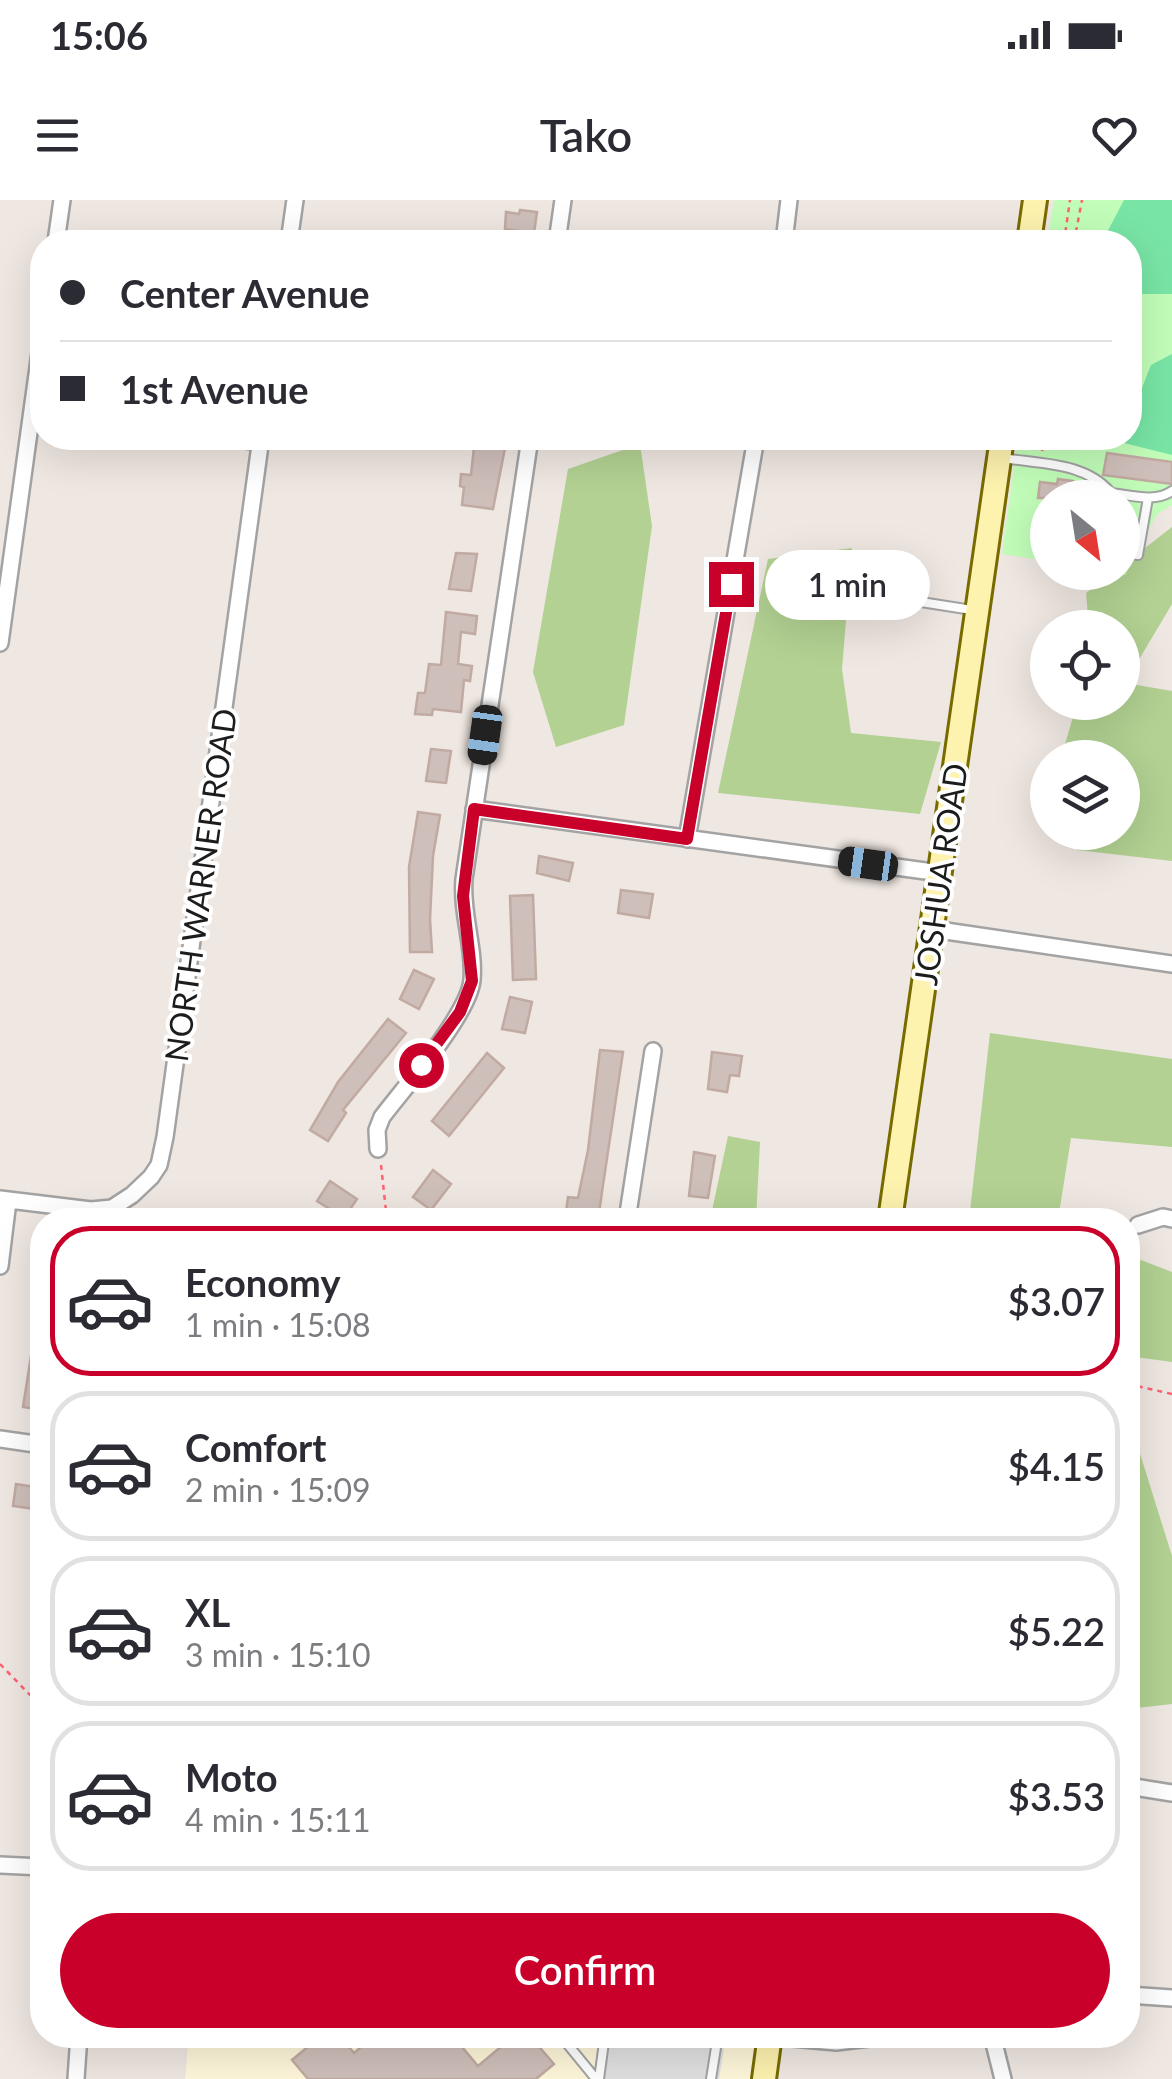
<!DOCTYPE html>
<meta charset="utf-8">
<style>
:root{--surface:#fff;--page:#f2f2f3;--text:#2b2b33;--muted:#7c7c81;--line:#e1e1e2;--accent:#c90029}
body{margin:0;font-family:Lato,sans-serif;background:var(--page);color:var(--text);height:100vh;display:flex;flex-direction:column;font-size:38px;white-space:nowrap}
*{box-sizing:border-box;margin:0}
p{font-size:32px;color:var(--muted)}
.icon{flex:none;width:55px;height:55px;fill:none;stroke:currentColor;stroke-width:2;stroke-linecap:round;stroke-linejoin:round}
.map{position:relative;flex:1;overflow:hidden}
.side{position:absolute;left:30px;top:1008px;width:1110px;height:840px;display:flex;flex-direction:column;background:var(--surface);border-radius:40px;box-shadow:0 10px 40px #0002}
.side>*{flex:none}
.banner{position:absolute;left:30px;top:30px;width:1112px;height:220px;border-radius:40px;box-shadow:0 10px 40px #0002;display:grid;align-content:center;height:220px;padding:0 30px;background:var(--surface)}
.needle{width:65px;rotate:150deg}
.fabs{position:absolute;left:1030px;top:280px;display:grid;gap:20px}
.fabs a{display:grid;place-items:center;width:110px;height:110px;border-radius:50%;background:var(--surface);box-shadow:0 10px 40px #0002;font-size:50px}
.end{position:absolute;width:45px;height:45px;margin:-22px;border:12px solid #c90029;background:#fff;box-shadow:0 0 0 5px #fff}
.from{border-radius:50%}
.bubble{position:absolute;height:70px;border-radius:35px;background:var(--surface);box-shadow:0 10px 40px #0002;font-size:32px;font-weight:600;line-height:70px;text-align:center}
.car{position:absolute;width:30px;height:60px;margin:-30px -15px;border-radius:12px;box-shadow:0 0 8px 2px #0007;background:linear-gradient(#222 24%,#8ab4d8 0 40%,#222 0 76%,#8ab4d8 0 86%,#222 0)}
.banner b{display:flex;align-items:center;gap:35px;height:95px;font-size:38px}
.banner b+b{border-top:2px solid var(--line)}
.banner i{width:25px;height:25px;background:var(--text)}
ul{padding:18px 0 0;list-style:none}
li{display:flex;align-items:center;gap:30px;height:150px;margin:0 20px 15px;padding:0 10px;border:5px solid var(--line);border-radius:40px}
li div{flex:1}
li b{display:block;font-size:38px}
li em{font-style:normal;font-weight:600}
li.on{border-color:var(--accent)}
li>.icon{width:90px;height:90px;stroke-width:1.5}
.primary-button{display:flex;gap:20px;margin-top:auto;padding:20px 30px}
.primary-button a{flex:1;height:115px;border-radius:60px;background:var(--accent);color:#fff;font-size:40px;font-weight:600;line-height:115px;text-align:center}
.status{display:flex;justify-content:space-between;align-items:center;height:70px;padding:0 50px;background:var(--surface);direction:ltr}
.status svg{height:28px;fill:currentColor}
header{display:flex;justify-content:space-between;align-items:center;height:130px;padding:0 30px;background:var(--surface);font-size:45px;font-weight:600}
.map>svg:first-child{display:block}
.education{fill:#fff7da}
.forest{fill:#b2d192}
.park{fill:#c2feb9}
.pitch{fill:#78e5a5}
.parking{fill:#e0e0e0}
.building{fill:#cfbfba;stroke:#c1aaa2;stroke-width:2.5}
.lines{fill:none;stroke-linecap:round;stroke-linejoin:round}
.lane-casing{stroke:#a3a3a3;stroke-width:12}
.street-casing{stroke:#a3a3a3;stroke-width:20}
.secondary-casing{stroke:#776b00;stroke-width:28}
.path{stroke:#ff6271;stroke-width:2.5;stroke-dasharray:5 5;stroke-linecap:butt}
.lane{stroke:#fff;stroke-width:8}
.street{stroke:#fff;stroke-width:15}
.secondary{stroke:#fef2af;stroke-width:22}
.route{stroke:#c90029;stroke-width:12}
.labels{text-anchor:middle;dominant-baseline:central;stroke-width:8;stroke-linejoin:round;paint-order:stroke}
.street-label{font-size:32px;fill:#1c1c1c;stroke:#fff}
</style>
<div class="status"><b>15:06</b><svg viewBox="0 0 49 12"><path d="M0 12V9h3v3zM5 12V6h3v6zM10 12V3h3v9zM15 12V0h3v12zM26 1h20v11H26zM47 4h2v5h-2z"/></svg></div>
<header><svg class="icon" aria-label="menu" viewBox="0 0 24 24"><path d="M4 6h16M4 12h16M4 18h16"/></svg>Tako<svg class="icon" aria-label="heart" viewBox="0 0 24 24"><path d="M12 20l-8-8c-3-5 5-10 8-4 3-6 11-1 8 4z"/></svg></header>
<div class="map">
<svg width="1172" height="1879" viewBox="0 0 1172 1879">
<rect width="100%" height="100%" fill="#efe7e1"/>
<!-- education -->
<path class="education" d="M189 1835H770L764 1879H185Z"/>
<!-- forest -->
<path class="forest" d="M640 244 652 326 624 525 556 547 533 472 568 269Z
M1172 327V404L1125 483 1172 491V661L1077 650 1071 633 1122 632V558H1061L1077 503 1122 502V428L1089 427 1086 393 1113 373 1122 372 1123 365Z
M852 348 842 469 851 533 941 542 920 614 718 593 768 359Z
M990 833 1172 859V947L1071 938 1058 1020H969Z
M728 936 760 942 756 1020H710Z
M1128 1055 1172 1072V1162L1128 1156Z
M1128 1215 1172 1356V1504L1128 1509Z"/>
<!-- park -->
<path class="park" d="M1054 0H1172V305L1157 314 1125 375 1112 373 1122 372V298H1048L1047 361 1002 354 1018 238H1130V42H1047Z"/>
<!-- pitch -->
<path class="pitch" d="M1124 0H1172V94H1130V42H1102Z
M1172 154V255L1124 243 1126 238H1130L1131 216 1151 165Z"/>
<!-- parking -->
<path class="parking" d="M605 1835H671L703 1841 724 1849 719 1879H599Z"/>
<!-- building -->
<path class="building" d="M520 10 537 12 534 33 505 29 506 12 519 14Z
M475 238H507L493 309 462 305 464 287 460 286 461 274 471 275Z
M1107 253 1172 262V284L1103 275Z
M1058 279 1073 281 1072 285 1094 288 1105 298H1038L1040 282 1057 284Z
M456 353 477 354 471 391 449 389Z
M446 412 477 416 475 434 461 432 458 464 472 466 470 481 464 480 461 512 433 509 432 515 415 514 418 493H425L429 464 441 465Z
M431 549 451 551 446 583 426 581Z
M418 612 440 615 433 656 430 719 432 752H410L409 667Z
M539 656 573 663 569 681 537 673Z
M621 690 653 694 649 718 618 713Z
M533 695 536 779 513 780 510 696Z
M414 770 434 779 419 809 400 799Z
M510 797 532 802 525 833 502 829Z
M388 819 406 833 343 910 346 913 328 941 310 930 338 882Z
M600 850 623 852 603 985 598 1020H574L575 1014 566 1012 568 997 578 998 588 950Z
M712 852 742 856 739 876 730 875 727 892 708 889Z
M487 853 504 868 449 936 432 921Z
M694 952 715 956 708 998 689 996Z
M433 970 451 984 431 1010 413 997Z
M330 981 357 999 344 1018 317 1001Z
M31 1156 42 1158V1210L23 1207Z
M16 1284 42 1288V1310L13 1306Z
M322 1835H339L354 1853 375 1835H452L478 1866 515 1835H529L554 1864 536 1879H308L292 1860Z"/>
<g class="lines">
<!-- lane casing -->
<g class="lane-casing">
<path id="lane" d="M1003 258C1040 264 1086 262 1111 293 1131 295 1155 303 1172 291
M1122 353 1138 355 1148 298
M851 391 972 410
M560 1835 596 1879
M727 1835 767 1842
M599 1879 605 1835
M711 1879 718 1835"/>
</g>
<!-- street casing -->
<g class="street-casing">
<path id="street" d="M56 42 62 0
M289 42 295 0
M557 42 563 0
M784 42 789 0
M228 238 260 242
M0 443 42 138
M474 609 940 673
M687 639 756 238
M932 729 1172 764
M378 949 377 930 382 917C404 888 469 814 472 780 475 748 461 713 464 679L530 238
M0 999 91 1010 112 1008 132 995 151 977 159 965 165 937 261 238
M627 1020 653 851
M1138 1025 1163 1017 1172 1019
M0 1066 8 1001
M0 1239 42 1245
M1128 1586 1172 1593
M0 1665 42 1667
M1128 1795 1172 1798
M992 1835 1003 1879
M770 1836 836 1842 894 1835
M76 1879 79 1835"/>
</g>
<!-- secondary casing -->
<g class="secondary-casing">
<path id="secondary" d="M1029 42 1035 0
M890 1020 1002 238
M764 1879 770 1835"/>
</g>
<!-- path -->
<path class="path" d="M1064 42 1070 0
M1074 42 1082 0
M1031 249 1036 238
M1042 251 1046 238
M381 965 387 1020
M1128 1184 1172 1194
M0 1464 30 1495 42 1497"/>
<!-- lane -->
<use href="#lane" class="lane"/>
<!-- street -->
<use href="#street" class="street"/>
<!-- secondary -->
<use href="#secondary" class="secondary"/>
</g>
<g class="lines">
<!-- route -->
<path class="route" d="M421 865 460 812 472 781 463 696 474 609 687 639 731 384"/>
</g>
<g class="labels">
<!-- street labels -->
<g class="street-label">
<text transform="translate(940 674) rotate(-82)">JOSHUA ROAD</text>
<text transform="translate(200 685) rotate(-82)">NORTH WARNER ROAD</text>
</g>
</g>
</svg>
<div class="fabs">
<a><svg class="needle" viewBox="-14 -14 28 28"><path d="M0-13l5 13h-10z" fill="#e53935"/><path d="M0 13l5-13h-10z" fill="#7c7c81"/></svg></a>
<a><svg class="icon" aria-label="locate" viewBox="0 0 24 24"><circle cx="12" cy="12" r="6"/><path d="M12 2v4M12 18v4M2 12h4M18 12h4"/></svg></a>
<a><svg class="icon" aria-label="layers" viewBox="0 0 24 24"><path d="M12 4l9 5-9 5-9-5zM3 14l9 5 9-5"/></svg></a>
</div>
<i class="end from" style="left:421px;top:865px"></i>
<i class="end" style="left:731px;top:384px"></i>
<div class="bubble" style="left:765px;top:350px;width:165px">1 min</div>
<i class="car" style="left:485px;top:535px;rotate:188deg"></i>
<i class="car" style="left:868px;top:664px;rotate:278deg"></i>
<div class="banner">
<b><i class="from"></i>Center Avenue</b>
<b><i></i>1st Avenue</b>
</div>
<section class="side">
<ul>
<li class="on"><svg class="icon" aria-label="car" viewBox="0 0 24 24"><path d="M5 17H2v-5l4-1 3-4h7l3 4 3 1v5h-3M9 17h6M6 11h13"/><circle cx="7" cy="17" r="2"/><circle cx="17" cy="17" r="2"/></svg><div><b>Economy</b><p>1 min · 15:08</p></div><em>$3.07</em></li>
<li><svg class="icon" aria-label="car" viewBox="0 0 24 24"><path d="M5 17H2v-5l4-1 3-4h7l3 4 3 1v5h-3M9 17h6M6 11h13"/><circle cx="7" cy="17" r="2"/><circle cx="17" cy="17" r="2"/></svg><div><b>Comfort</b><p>2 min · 15:09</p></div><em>$4.15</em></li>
<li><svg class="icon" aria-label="car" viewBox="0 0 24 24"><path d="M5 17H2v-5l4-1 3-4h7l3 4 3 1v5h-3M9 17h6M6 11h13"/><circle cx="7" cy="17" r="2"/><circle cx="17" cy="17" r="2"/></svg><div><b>XL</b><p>3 min · 15:10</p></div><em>$5.22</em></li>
<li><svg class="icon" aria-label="car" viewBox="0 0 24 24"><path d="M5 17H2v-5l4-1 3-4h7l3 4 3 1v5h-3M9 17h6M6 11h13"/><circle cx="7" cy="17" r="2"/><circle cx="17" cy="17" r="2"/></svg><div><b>Moto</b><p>4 min · 15:11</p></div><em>$3.53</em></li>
</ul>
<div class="primary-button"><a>Confirm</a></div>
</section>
</div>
